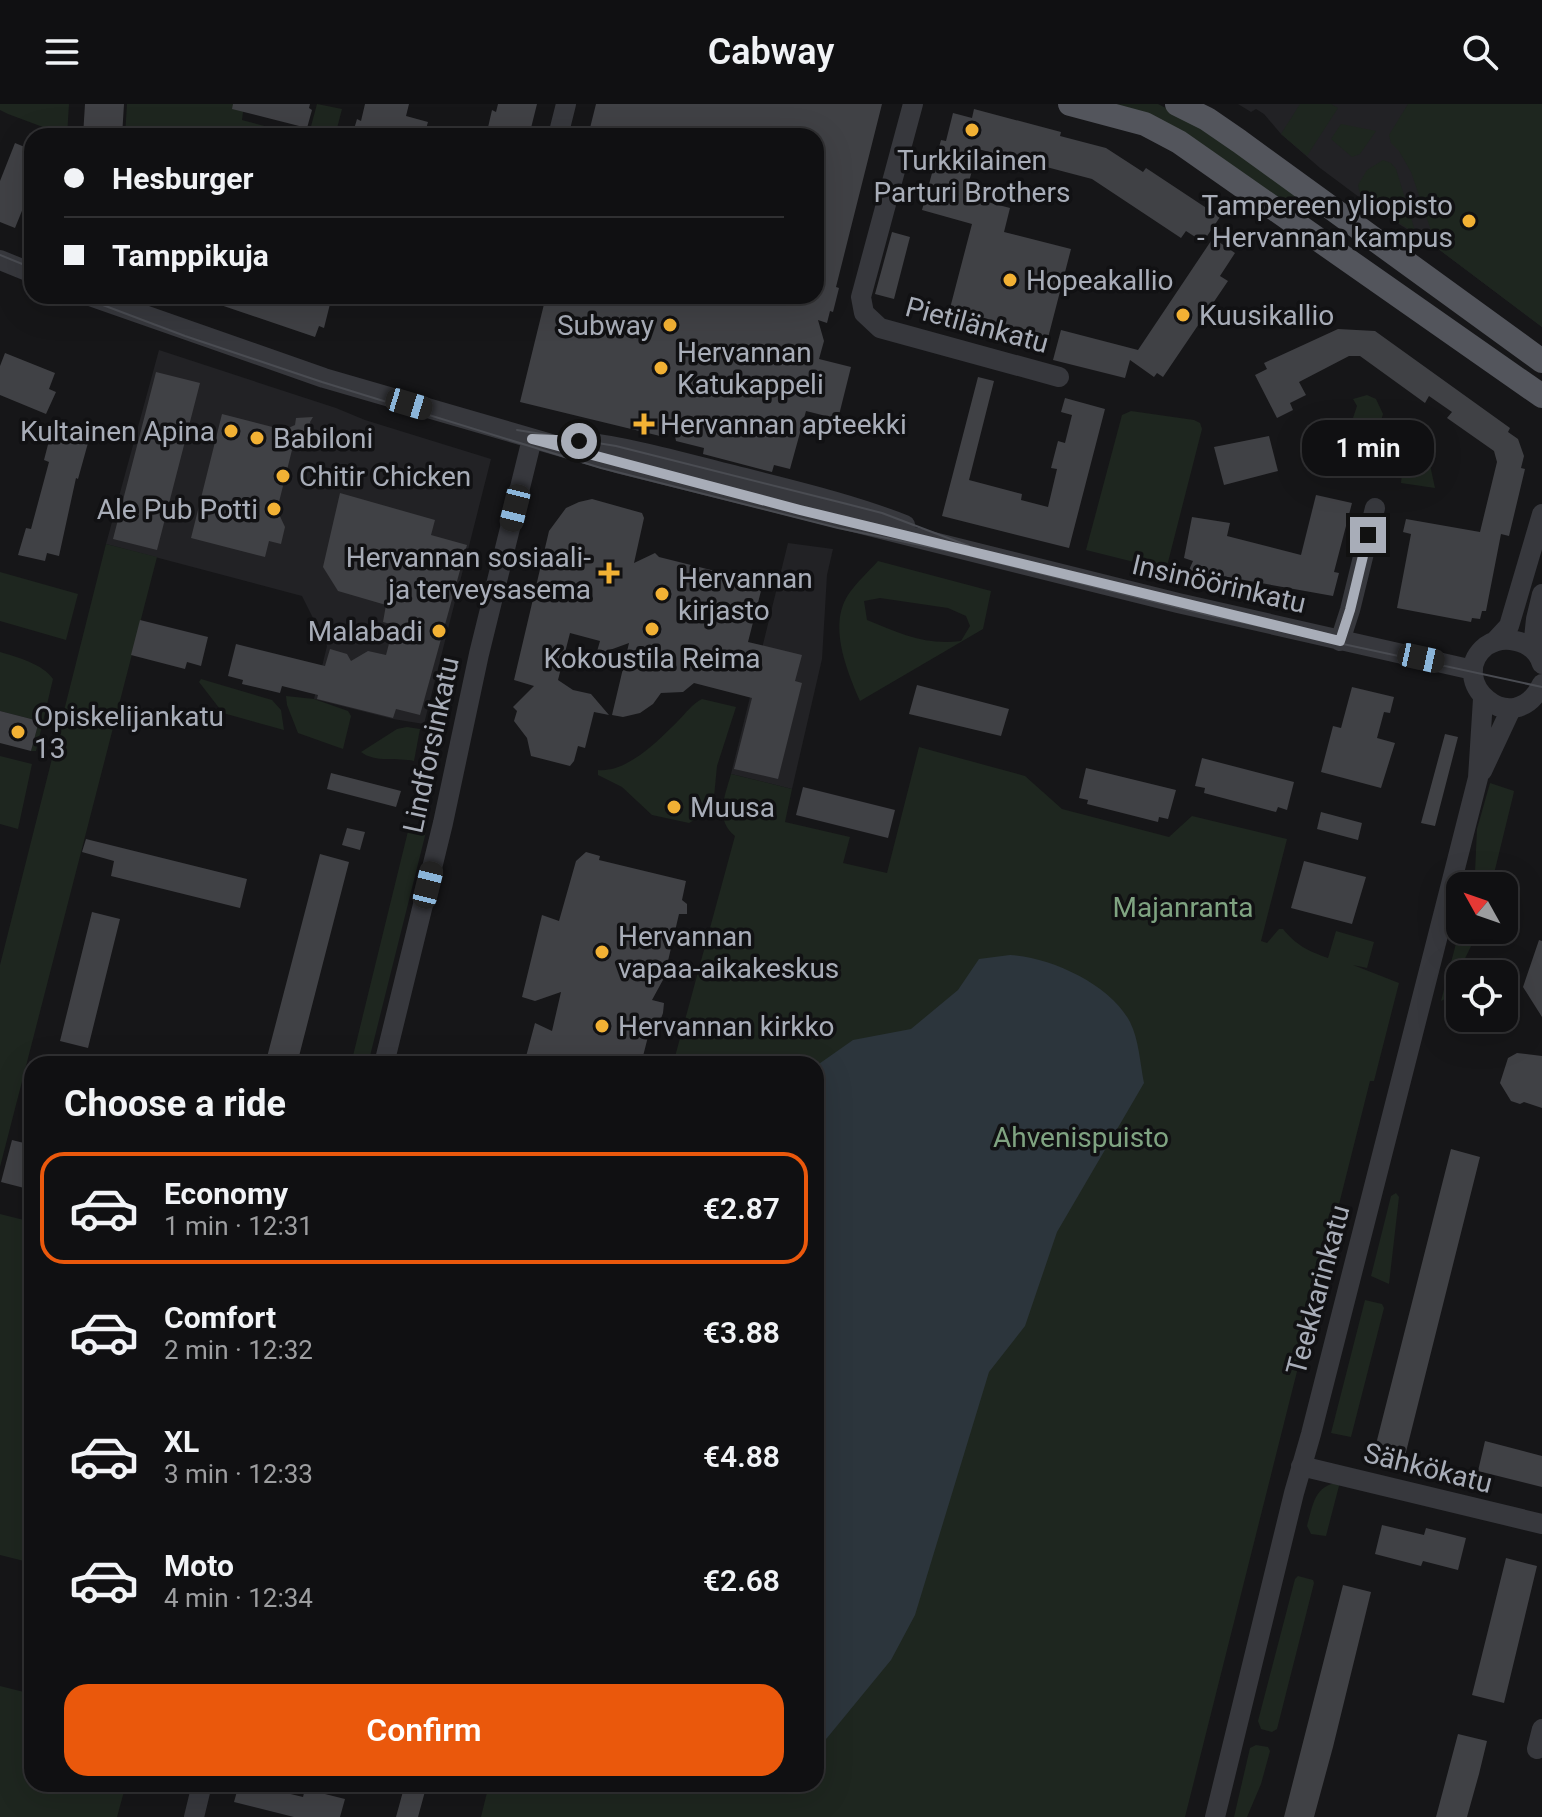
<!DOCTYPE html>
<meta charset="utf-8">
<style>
:root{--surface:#101012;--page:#19191b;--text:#f1f3f6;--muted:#9c9d9f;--line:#303032;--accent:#ea580c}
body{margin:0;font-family:Roboto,sans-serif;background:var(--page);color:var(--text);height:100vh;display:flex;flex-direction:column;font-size:30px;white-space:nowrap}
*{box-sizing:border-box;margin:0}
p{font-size:26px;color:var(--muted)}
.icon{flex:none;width:44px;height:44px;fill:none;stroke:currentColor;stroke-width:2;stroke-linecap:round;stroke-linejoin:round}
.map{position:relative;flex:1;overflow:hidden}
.sheet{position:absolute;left:24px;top:952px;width:800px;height:736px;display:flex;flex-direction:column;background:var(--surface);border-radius:24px;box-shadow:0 8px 32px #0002,0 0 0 2px var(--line)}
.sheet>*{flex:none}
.hud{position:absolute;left:24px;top:24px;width:800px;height:176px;border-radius:24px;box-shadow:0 8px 32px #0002,0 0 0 2px var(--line);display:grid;align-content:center;height:176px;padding:0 40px;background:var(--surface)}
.needle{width:52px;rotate:310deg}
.buttons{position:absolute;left:1446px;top:768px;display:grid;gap:16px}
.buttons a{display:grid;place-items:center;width:72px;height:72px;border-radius:16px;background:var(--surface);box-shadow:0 8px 32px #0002,0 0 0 2px var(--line);font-size:40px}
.end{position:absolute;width:36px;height:36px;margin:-18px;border:10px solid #a8adb8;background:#111;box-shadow:0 0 0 4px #111}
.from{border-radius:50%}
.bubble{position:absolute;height:56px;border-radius:24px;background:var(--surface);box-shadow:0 8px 32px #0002,0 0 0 2px var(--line);font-size:26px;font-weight:600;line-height:56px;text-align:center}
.car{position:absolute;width:24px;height:48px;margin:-24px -12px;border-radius:10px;box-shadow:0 0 6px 2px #0007;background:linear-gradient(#222 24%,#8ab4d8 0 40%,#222 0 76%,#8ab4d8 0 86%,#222 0)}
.hud b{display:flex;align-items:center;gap:28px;height:76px;font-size:30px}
.hud b+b{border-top:2px solid var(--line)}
.hud i{width:20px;height:20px;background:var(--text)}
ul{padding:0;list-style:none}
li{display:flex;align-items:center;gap:24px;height:112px;margin:0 16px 12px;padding:0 24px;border:4px solid transparent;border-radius:24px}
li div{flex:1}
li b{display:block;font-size:30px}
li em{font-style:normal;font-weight:600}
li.on{border-color:var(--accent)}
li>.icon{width:72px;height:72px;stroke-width:1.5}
h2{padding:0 40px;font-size:36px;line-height:96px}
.cta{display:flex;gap:16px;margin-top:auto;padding:16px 40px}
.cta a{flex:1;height:92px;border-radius:24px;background:var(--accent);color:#fff;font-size:32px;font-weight:600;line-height:92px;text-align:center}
header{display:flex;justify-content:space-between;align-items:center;height:104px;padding:0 40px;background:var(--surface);font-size:36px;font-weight:600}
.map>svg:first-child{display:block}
.built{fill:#222225}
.green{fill:#1e261f;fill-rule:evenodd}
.water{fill:#2c353c}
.building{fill:#404145}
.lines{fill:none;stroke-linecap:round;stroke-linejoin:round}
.minor{stroke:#37383d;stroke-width:20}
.major{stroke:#53555c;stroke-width:24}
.tram{stroke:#4a4c52;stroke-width:2}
.route{stroke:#a8adb8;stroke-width:10}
.poi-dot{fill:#f2b134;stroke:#111113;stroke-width:3}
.labels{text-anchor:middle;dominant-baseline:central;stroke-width:7;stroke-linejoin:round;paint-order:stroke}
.poi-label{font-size:28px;fill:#a8adb8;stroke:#111113;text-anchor:start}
.street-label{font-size:28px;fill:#a8adb8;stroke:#111113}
.park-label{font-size:28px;fill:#7fa381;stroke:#111113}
</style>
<header><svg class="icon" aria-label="menu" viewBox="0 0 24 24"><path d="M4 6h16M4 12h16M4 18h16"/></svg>Cabway<svg class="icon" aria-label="search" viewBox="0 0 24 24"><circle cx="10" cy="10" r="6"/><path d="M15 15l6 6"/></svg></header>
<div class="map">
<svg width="1542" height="1713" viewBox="0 0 1542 1713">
<rect width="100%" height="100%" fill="#161618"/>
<!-- built -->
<path class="built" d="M1238 0H1542V223L1437 144 1375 105 1320 64 1281 30 1264 10 1256 5 1251 8Z
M159 246 336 304 365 316 491 355 424 620 393 615 314 595 327 542 302 492 106 440Z
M788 439 833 445 827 471 822 555 792 685 731 670Z"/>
<!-- green -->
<path class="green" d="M0 0H69L67 32 8 10 0 6Z
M127 0H244L242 16 302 32H125Z
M317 0 342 5 335 32 310 26Z
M1111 0H1158C1210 25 1255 62 1302 95L1294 106Z
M1300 0H1331L1338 4 1307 52 1281 30Z
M1408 0H1542V223L1437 144 1411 68 1399 47 1391 39 1389 31Z
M1341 20 1376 27 1360 50 1352 53 1331 35Z
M1383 56 1391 59 1396 65 1416 130 1361 94 1358 81 1367 66Z
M1367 291 1376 295 1383 310 1376 333 1350 323 1357 302 1353 295Z
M1131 307 1194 316 1200 319 1202 325 1166 466 1086 446 1122 311Z
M1413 334 1426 342 1435 384 1401 379 1404 347Z
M106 440 157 453 0 1063V861Z
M878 457 991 487 983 525 860 597C847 567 828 522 848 491 856 479 868 468 878 457ZM880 494 948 504 966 512 970 522 961 537C927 542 898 529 867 516L864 497Z
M0 468 78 490 66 536 0 517Z
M0 548C17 553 43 560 53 575L36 647H31L39 617 0 607Z
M201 575 272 596 281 606 284 626 223 609 199 578Z
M286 592 314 595 348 607 351 612 343 645 298 629 287 601Z
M702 595 736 603 717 662 714 693 706 709 689 719 652 711 622 683 598 671V666C627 669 659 636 678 617 686 609 692 600 702 595Z
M407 623 420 625 414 657C398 653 375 659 361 648L397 625Z
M919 643 1025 672 1062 705 1169 733 1192 712 1287 735 1261 837 1267 839 1279 825H1283C1296 841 1308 847 1328 854L1336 827 1374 838 1367 864 1353 861 1399 879 1374 977H1370L1185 1713H481L489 1680H816V960H673L735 732C714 715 725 692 731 670L792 685 785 718 850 733 843 759 887 769Z
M0 652 32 660 18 725 0 720Z
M1490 679 1514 687 1513 692 1491 782H1471L1475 768 1477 725Z
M410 719 427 724 368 960H351Z
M1460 824V826H1479L1445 895 1441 897Z
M1396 1089 1399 1093 1389 1180 1371 1172 1391 1092Z
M0 1110 32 1118V1459L0 1451Z
M1365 1196 1382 1200 1384 1204 1351 1333 1331 1329Z
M1340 1378 1326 1432 1311 1430 1307 1422C1313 1401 1314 1381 1340 1378Z
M1298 1472 1313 1476 1314 1479 1277 1625 1272 1628 1261 1625 1258 1617 1295 1475Z
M0 1582 32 1590V1680H126L117 1713H0Z
M1256 1641 1268 1643 1270 1647 1261 1680 1247 1713H1234L1250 1644Z"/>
<!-- water -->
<path class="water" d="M1010 851C1051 853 1111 881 1130 918 1139 936 1140 959 1144 979L1057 1128 1025 1222 989 1268 915 1511 891 1556 827 1634 816 1644V962L853 936 911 925 958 886 979 855Z"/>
<!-- building -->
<path class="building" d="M85 0H124L122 32H83Z
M233 0H310L309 4 312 6 307 24 232 5Z
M365 0H409L406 12 428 18 424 32H352L357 15 361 17Z
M498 0H537L529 32H486L492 6 496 8Z
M596 0H882L836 183 839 184 833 208 830 207 827 219 818 216 824 237 819 255 851 263 838 315 806 307 790 365 774 361 772 368 703 350 704 344 676 337 672 319 660 332 520 298 546 192H816V32H588Z
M974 5 1061 28 1060 32 1106 44 1143 68 1146 64 1220 113 1203 138 1186 127 1181 134 1092 75 978 45 965 92 1010 104 1004 128 1071 145 1048 234 949 208 972 120 922 106 941 36 946 37 953 9 972 14Z
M15 39 32 46V82L15 124 0 118V77Z
M892 128 910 133 894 195 875 190Z
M1213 134 1235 149 1220 172 1228 177 1163 273 1157 269 1154 273 1130 256 1125 274 1053 256 1061 226 1138 246Z
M201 192H332L324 224 319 222 315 233 200 194Z
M1338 225 1375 227 1510 324 1508 328 1518 335 1524 352 1521 364 1525 365 1509 432 1501 430 1486 507H1482L1480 515 1472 514 1471 518 1397 504 1411 430 1403 428 1406 415 1480 428 1497 358 1494 347 1447 314 1452 308 1429 292 1425 299 1360 252H1349L1299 278 1306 291 1290 299 1293 306 1277 314 1255 271 1267 265 1264 259Z
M5 249 55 269 49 285 56 288 46 310 0 291V262Z
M156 268 200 279 157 446 113 435Z
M978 273 994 277 969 376 1022 390 1021 396 1048 403 1057 365 1051 364 1058 337 1065 339 1072 311 1061 308 1065 294 1105 305 1069 444 942 412Z
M222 310 284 326 295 321 296 314 313 313 310 318 312 324 309 329 300 332 293 342 277 406 285 423 281 440 269 437 265 453 191 434Z
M51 329 88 339 78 375 76 374 59 452 47 449 45 457 18 451 26 424 31 425 49 358 44 356Z
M1269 332 1278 367 1224 381 1214 343Z
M340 389 435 416 431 431 467 441 420 611 396 605 393 614 317 595 318 591 282 582 280 589 242 580 243 576 228 572 236 540 325 562 330 545 347 550 351 557 368 547 386 551 394 521 383 518 386 501 338 487 323 463Z
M1316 391 1352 399 1334 468 1339 469 1333 492 1189 466 1193 457 1184 454 1192 413 1230 419 1227 432 1301 451Z
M592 395 642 409 644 414 634 459 655 449 659 453 763 479 748 538 802 551 795 577 802 579 778 675 734 665 752 594 694 579 683 588 661 589 653 600 640 609 623 613 612 611 629 539 596 551 600 537 570 529 558 576 573 586 591 590 609 611 594 608 585 644 578 642 574 657 570 662 531 652 527 634 514 617 517 607 513 603 534 582 514 576 549 427 566 404 579 398Z
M140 516 208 533 201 562 187 558 185 565 131 551Z
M917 581 1009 605 1001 632 909 610Z
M1352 583 1394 593 1390 609 1384 608 1377 634 1395 639 1381 684 1321 668 1333 622 1341 624Z
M0 607 39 617 31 647 0 639Z
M1445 630 1458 633 1435 722 1421 719Z
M1202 654 1294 678 1287 706 1278 703 1276 708 1204 689 1205 684 1195 682Z
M1086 664 1176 686 1168 715 1159 713 1158 718 1087 700 1088 696 1079 694Z
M331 669 401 687 396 703 327 685Z
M803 683 895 706 888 734 796 711Z
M1321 708 1362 719 1358 736 1317 725Z
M347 724 365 728 360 746 342 741Z
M86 735 247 775 240 804 111 772 114 757 82 748Z
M586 748 600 752 599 756 686 777 682 796 687 800V810H679L664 874 652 896 664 899 663 909 659 920 652 917 641 960H524L535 919 552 927 561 888 535 897 522 893 542 811 559 817 576 757Z
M320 750 349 758 297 960H279L266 957Z
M1304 757 1366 773 1352 820 1291 804Z
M92 808 120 815 88 944 60 937Z
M1539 836 1542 837V913L1523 883Z
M1517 949 1542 952V1004L1524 998 1520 1000 1511 997 1500 979 1508 954Z
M12 1036 32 1041V1086L1 1078Z
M1451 1045 1480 1053 1404 1356 1374 1348Z
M1485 1337 1542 1352V1383L1478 1367Z
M1382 1421 1424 1431 1426 1424 1466 1434 1458 1466 1423 1457 1421 1462 1375 1450Z
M1506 1454 1537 1462 1504 1599 1472 1591Z
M1343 1481 1371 1488 1333 1643 1314 1713H1284Z
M1458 1630 1487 1637 1479 1670 1467 1713H1436Z
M239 1680H271L270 1685 303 1693 305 1685 345 1695 340 1713H294L234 1698Z
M405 1680H427L418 1713H396Z"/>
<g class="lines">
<!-- minor -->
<path class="minor" d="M913 0 861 193 864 209 880 224 1059 273
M558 32 566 0
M0 156 32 169
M90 192 324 274 617 359 1178 499 1473 566
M576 337C629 343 681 358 733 371 791 386 849 399 905 421
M1496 536 1509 522 1542 410
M1340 537 1350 506 1375 404
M1533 544 1536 515 1542 490
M1542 560C1538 547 1529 540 1516 537 1505 534 1495 536 1486 542 1444 576 1513 639 1542 580
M1482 667 1511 605
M384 960 443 719 479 550 532 335
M1301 1362 1542 1420
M1537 1645 1542 1625
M194 1713 202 1680
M1215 1713 1294 1389 1311 1330 1478 674 1483 595"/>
<!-- major -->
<path class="major" d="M1070 0 1145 20 1179 38 1542 292
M1177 0 1207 15 1239 37 1542 257"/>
<!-- tram -->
<path class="tram" d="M0 151 32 164
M79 192 185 232 322 278 601 364 838 424 959 449 1213 512 1542 583
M517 326 616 342 843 399 882 409 969 442"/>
</g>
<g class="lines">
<!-- route -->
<path class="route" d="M579 337 532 335 800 406 1340 537 1350 506 1368 431"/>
</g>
<!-- markers -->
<g class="poi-dot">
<circle cx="972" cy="26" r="8"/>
<circle cx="1469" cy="117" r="8"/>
<circle cx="1010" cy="176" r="8"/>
<circle cx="1183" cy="211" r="8"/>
<circle cx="670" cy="221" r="8"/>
<circle cx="661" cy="264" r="8"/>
<path d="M640 308h8v8h8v8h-8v8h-8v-8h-8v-8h8z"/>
<circle cx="231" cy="327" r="8"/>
<circle cx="257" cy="334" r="8"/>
<circle cx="283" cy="372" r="8"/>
<circle cx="274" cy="405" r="8"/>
<path d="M605 457h8v8h8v8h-8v8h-8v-8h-8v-8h8z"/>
<circle cx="662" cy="490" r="8"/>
<circle cx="652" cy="525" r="8"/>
<circle cx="439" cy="527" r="8"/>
<circle cx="18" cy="628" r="8"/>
<circle cx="674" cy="703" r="8"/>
<circle cx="602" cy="848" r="8"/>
<circle cx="602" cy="922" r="8"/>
</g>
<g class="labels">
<!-- poi labels -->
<g class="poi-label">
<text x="972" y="56" text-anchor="middle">Turkkilainen<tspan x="972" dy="32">Parturi Brothers</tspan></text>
<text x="1453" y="101" text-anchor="end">Tampereen yliopisto<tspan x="1453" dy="32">- Hervannan kampus</tspan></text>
<text x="1026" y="176">Hopeakallio</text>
<text x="1199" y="211">Kuusikallio</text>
<text x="654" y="221" text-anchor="end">Subway</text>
<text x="677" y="248">Hervannan<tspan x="677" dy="32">Katukappeli</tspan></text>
<text x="660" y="320">Hervannan apteekki</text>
<text x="215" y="327" text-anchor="end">Kultainen Apina</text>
<text x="273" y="334">Babiloni</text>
<text x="299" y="372">Chitir Chicken</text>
<text x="258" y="405" text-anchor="end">Ale Pub Potti</text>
<text x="591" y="453" text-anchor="end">Hervannan sosiaali-<tspan x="591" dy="32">ja terveysasema</tspan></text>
<text x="678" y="474">Hervannan<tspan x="678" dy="32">kirjasto</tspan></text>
<text x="423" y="527" text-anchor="end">Malabadi</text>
<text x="652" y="554" text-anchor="middle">Kokoustila Reima</text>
<text x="34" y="612">Opiskelijankatu<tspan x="34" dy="32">13</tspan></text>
<text x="690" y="703">Muusa</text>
<text x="618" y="832">Hervannan<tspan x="618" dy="32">vapaa-aikakeskus</tspan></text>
<text x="618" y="922">Hervannan kirkko</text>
</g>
<!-- street labels -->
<g class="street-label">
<text transform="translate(977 221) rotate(15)">Pietilänkatu</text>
<text transform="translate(1219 480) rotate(13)">Insinöörinkatu</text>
<text transform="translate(431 641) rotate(-78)">Lindforsinkatu</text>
<text transform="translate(1318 1186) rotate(-75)">Teekkarinkatu</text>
<text transform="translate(1428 1364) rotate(14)">Sähkökatu</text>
</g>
<!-- park labels -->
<g class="park-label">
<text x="1183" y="803">Majanranta</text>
<text x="1081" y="1033">Ahvenispuisto</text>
</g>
</g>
</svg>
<div class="buttons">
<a><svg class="needle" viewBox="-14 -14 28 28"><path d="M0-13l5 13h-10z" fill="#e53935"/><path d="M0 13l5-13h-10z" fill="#9c9d9f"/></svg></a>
<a><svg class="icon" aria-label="locate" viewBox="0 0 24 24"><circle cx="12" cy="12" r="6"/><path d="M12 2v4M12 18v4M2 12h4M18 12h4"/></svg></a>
</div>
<i class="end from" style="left:579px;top:337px"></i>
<i class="end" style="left:1368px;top:431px"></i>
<div class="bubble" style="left:1302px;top:316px;width:132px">1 min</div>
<i class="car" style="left:409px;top:300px;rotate:107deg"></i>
<i class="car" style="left:515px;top:404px;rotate:194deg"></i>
<i class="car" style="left:1421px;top:554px;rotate:102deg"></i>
<i class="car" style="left:428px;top:781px;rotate:14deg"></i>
<div class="hud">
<b><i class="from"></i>Hesburger</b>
<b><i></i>Tamppikuja</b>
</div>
<section class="sheet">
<h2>Choose a ride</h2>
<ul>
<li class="on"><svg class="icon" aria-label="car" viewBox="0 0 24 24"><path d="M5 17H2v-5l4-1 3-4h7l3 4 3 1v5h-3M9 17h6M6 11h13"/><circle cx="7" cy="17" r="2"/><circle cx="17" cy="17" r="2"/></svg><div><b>Economy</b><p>1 min · 12:31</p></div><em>€2.87</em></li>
<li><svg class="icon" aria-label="car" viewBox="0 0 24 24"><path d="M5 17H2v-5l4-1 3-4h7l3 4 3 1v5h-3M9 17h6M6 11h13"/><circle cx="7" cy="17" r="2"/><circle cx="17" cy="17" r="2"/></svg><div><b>Comfort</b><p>2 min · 12:32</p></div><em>€3.88</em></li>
<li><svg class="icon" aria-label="car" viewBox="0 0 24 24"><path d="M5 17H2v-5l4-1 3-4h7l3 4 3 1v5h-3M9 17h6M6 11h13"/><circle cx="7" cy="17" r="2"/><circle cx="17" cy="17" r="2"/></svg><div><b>XL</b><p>3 min · 12:33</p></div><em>€4.88</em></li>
<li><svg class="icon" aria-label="car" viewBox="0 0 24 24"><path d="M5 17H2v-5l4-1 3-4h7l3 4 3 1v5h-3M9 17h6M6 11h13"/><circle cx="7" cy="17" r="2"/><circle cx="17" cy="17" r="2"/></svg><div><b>Moto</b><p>4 min · 12:34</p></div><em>€2.68</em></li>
</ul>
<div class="cta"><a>Confirm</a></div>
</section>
</div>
